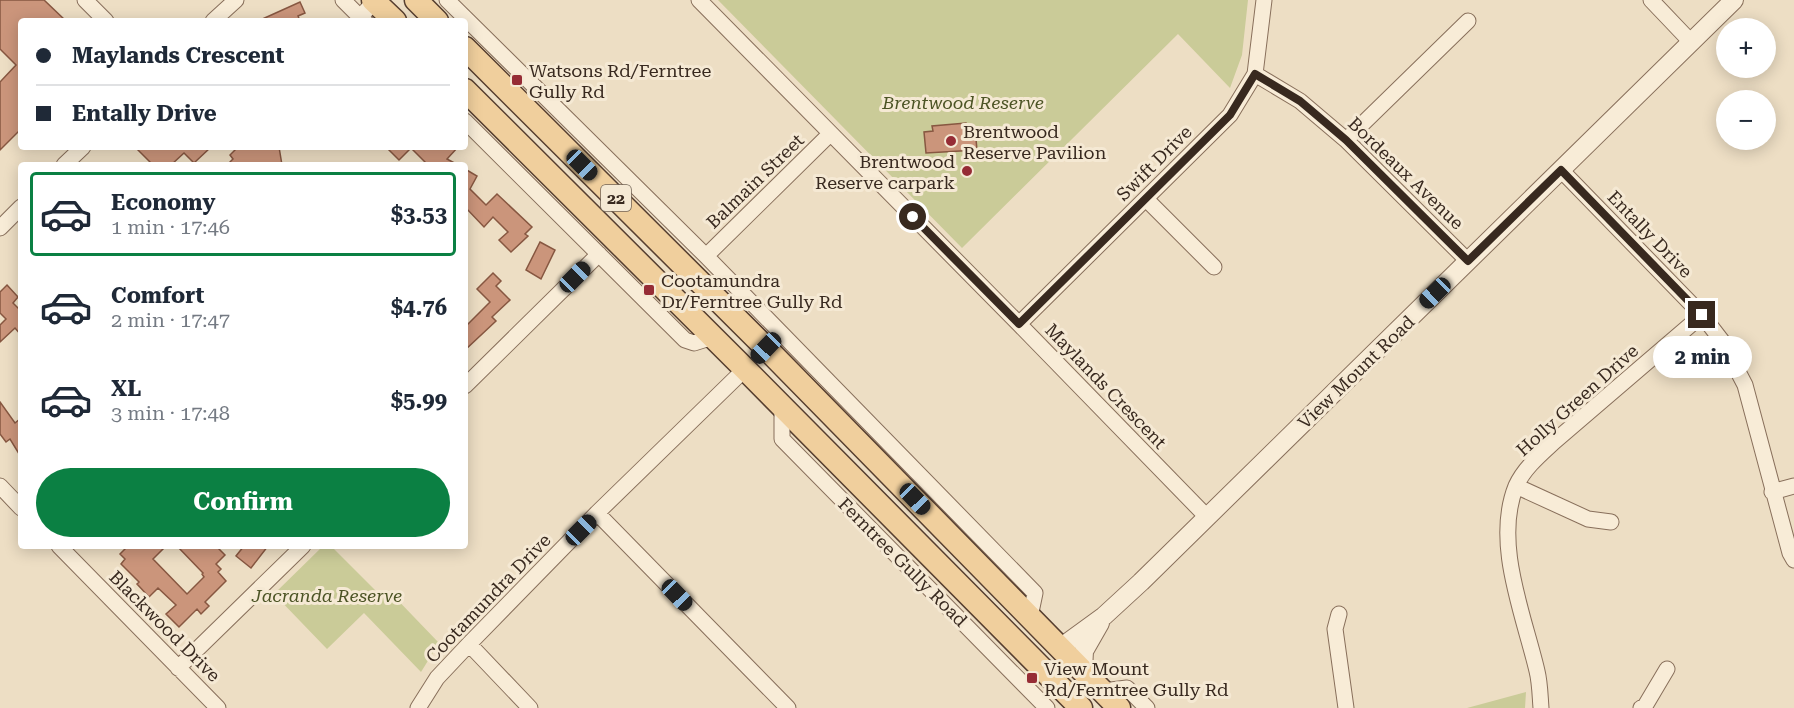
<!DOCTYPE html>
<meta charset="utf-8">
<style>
:root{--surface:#fff;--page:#f2f2f3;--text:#1f2937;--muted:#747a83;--line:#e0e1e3;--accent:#0b8043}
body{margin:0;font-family:"Roboto Serif",serif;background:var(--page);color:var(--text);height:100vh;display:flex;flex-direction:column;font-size:22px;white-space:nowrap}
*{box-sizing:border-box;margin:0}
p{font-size:20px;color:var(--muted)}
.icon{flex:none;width:33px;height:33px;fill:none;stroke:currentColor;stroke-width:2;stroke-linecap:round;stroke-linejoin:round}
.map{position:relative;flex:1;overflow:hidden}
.panel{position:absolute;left:18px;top:162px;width:450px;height:387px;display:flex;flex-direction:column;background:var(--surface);border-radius:6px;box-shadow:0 3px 15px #0003}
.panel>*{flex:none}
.top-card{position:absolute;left:18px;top:18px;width:450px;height:132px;border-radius:6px;box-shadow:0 3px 15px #0003;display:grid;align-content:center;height:132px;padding:0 18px;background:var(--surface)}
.fabs{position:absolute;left:1716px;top:18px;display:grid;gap:12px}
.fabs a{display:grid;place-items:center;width:60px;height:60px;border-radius:50%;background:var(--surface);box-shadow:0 3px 15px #0003;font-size:30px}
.end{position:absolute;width:27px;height:27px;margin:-14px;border:8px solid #38291f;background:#fff;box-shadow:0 0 0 3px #fff}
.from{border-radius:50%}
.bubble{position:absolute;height:42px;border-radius:21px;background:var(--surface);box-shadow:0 3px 15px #0003;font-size:20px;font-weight:700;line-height:42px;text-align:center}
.car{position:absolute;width:18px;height:36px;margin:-18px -9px;border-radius:8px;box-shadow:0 0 4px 2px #0007;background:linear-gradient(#222 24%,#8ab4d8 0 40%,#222 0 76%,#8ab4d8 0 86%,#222 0)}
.top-card b{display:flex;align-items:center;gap:21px;height:57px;font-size:22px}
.top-card b+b{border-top:2px solid var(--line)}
.top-card i{width:15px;height:15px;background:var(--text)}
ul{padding:10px 0 0;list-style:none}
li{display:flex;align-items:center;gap:18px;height:84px;margin:0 12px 9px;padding:0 6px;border:3px solid transparent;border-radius:6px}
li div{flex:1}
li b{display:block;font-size:22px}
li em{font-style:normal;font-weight:700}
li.on{border-color:var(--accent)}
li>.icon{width:54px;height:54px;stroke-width:1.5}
.button{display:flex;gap:12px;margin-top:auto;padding:12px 18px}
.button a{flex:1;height:69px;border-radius:36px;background:var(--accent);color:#fff;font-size:24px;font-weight:700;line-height:69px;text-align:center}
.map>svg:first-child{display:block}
.green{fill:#cacb98}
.building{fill:#cb957b;stroke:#875741;stroke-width:1.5}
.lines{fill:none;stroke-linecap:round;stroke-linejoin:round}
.minor-casing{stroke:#886f5b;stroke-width:17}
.tertiary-casing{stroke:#886f5b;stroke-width:20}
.primary-casing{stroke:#563e2f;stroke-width:25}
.minor{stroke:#f8ecd7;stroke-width:15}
.tertiary{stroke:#f8ecd7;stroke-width:18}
.primary{stroke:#f0cf9d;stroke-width:22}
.route{stroke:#38291f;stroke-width:8}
.poi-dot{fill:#962c35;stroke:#f5e9d4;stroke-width:2}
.labels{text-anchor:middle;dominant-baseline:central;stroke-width:6;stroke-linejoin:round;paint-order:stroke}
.shield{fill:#f5e9d4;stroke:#716355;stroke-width:1.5}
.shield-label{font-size:16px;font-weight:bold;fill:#38291f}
.poi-label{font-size:18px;fill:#38291f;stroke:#f5e9d4;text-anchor:start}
.park-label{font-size:18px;font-style:italic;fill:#4c5425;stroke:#f5e9d4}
.street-label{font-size:18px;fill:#38291f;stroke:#f5e9d4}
</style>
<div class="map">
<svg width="1794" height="708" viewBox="0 0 1794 708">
<rect width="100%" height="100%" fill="#eddec4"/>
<!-- green -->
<path class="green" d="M718 0H1248L1242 55 1230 88 1178 34 962 248Z
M323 546H331L381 596 388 590 439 643 421 672 364 613 327 649 274 594Z
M1526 692 1525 708H1467Z"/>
<!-- building -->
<path class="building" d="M0 0H44L66 21H21V129L0 150V82L16 65 0 49Z
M300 2 305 13 298 16 300 21H258Z
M966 123 967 129 975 128 977 150 926 153 924 132 933 131 932 126Z
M135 147H211L194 163 184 153 171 165H153Z
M238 147H279L282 165H227L233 159 230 155Z
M386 147H458L447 159 458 165H428L411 148 399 160Z
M465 169 477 176 470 189 486 205 497 194 532 227 525 234 528 236 511 252 499 240 508 232 493 217 484 227 465 207Z
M540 242 555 250 541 279 526 270Z
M493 273 501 281 496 286 510 300 492 317 496 321 465 350V327L490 302 477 289Z
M7 285 18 297 13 303 21 311V335L15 328 0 342V325L6 319 0 313V292Z
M0 402 15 423 21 418V457L10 439 6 442 0 434Z
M128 546H166L153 559 187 594 204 577 202 574 203 573 177 546H216L225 555 216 564 221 569 218 572 226 581 205 602 209 606 201 614 197 609 179 627 166 614 176 605 158 588 149 597 137 584 139 582 121 564 125 559 120 554Z
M244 546H268L251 568 236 556Z"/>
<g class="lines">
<!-- minor casing -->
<g class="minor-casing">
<path id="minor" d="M85 0 106 21
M343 0 360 17
M447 0 706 256 1035 593 1030 617
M699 0 1019 324 1207 517
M1651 0 1691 42
M213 21 236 0
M365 21 360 17 375 1
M1255 74 1300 101 1346 140 1468 261
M465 121 685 340 694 343 713 337
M1346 140 1468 21
M64 165 83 147
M1561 170 1702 315 1722 341 1745 385 1790 553 1794 560
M1146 199 1214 267
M0 228 21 207
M706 256 830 134
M1019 324 1230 115 1255 74 1264 0
M465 386 599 254
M782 406V439L1047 708
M0 486 21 508
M1516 486 1588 519 1611 522
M1772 492 1794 486
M597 513 788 708
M59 546 218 708
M1339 614 1335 629 1346 708
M469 644 530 708
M178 668 303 546
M1103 691 1127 688 1147 708
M418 708 437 678 469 644 597 513 745 369
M1541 708C1540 696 1540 683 1537 671 1524 615 1493 543 1516 486 1524 468 1541 454 1555 441L1702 315
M1641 708 1645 706 1667 669"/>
</g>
<!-- tertiary casing -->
<g class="tertiary-casing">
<path id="tertiary" d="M1060 648 1104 616 1141 582 1734 0
M1083 670 1084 651 1100 623"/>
</g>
<!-- primary casing -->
<g class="primary-casing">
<path id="primary" d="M373 0 395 21
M416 0 437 21
M465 48 766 348 1119 708
M465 90 745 369 1081 708"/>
</g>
<!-- minor -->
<use href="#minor" class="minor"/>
<!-- tertiary -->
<use href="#tertiary" class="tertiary"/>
<!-- primary -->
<use href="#primary" class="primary"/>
</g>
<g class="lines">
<!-- route -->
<path class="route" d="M913 217 1019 324 1230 115 1255 74 1300 101 1346 140 1468 261 1561 170 1702 315"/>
</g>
<!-- markers -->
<g class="poi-dot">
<rect x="511" y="74" width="12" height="12" rx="3"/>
<circle cx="951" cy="141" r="6"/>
<circle cx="967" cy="171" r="6"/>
<rect x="643" y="284" width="12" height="12" rx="3"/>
<rect x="1026" y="672" width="12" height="12" rx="3"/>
</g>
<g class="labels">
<!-- shield labels -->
<rect class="shield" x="601" y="185" width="30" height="26" rx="4.5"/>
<g class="shield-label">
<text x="616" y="198">22</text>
</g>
<!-- poi labels -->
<g class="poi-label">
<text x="529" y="70">Watsons Rd/Ferntree<tspan x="529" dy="21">Gully Rd</tspan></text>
<text x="963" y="131">Brentwood<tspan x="963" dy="21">Reserve Pavilion</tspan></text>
<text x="955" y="161" text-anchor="end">Brentwood<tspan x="955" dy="21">Reserve carpark</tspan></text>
<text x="661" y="280">Cootamundra<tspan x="661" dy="21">Dr/Ferntree Gully Rd</tspan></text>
<text x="1044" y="668">View Mount<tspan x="1044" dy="21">Rd/Ferntree Gully Rd</tspan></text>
</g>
<!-- park labels -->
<g class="park-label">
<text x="963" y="102">Brentwood Reserve</text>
<text x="327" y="595">Jacranda Reserve</text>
</g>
<!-- street labels -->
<g class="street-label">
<text transform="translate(1154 163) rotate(-45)">Swift Drive</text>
<text transform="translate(1406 173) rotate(44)">Bordeaux Avenue</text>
<text transform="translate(755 181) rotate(-44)">Balmain Street</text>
<text transform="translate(1650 234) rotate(46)">Entally Drive</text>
<text transform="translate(1356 372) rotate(-44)">View Mount Road</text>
<text transform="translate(1106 386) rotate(46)">Maylands Crescent</text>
<text transform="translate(1577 400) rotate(-42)">Holly Green Drive</text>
<text transform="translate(903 562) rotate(45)">Ferntree Gully Road</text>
<text transform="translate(488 598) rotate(-46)">Cootamundra Drive</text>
<text transform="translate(165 626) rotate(45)">Blackwood Drive</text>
</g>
</g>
</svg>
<div class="fabs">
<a>+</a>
<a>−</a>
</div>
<i class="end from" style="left:913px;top:217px"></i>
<i class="end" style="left:1702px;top:315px"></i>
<div class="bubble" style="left:1653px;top:336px;width:99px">2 min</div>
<i class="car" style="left:582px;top:165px;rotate:135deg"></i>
<i class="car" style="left:575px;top:277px;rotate:45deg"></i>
<i class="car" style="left:1435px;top:293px;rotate:226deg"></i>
<i class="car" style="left:766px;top:348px;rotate:224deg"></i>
<i class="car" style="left:915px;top:499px;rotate:136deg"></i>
<i class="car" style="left:581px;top:530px;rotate:45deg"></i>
<i class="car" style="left:677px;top:595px;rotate:136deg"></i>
<div class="top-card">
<b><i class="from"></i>Maylands Crescent</b>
<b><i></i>Entally Drive</b>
</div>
<section class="panel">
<ul>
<li class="on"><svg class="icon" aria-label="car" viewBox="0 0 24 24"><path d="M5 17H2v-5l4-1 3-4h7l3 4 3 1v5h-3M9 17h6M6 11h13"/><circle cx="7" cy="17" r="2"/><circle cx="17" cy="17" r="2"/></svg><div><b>Economy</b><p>1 min · 17:46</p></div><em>$3.53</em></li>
<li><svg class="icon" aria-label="car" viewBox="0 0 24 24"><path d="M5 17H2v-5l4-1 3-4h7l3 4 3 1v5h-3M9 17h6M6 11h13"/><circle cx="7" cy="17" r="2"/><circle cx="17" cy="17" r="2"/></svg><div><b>Comfort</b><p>2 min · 17:47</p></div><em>$4.76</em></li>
<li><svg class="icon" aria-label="car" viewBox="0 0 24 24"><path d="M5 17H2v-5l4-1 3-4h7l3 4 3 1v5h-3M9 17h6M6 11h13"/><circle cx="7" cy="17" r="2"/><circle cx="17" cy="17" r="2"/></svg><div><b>XL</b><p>3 min · 17:48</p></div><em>$5.99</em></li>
</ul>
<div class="button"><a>Confirm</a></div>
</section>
</div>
